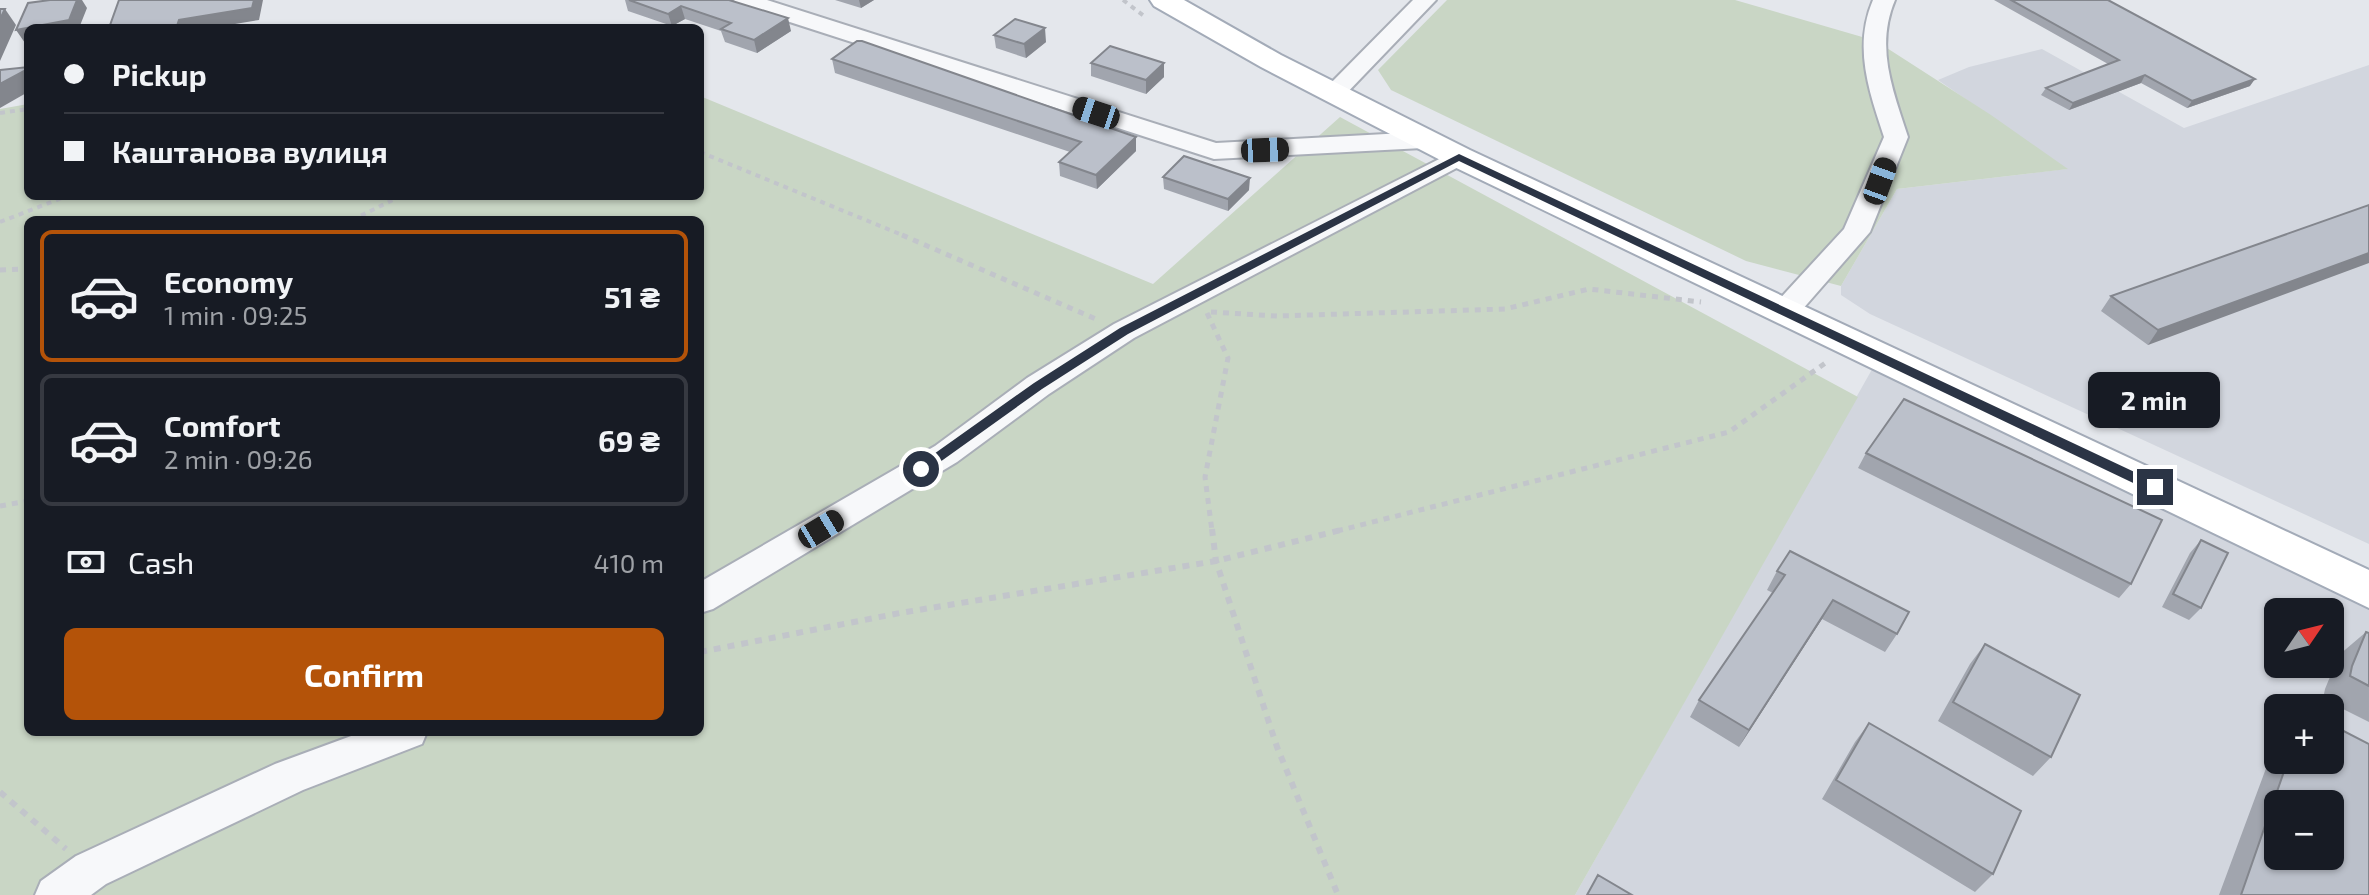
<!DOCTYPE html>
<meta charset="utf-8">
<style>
:root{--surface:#171b24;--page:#242831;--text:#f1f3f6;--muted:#9ea1a6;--line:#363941;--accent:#b45309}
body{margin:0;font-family:"Exo 2",sans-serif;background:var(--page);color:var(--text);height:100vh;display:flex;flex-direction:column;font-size:30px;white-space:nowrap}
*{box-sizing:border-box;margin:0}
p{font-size:26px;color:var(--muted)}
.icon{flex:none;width:44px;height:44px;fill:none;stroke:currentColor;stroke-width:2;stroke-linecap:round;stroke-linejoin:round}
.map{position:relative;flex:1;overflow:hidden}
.drawer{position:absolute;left:24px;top:216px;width:680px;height:520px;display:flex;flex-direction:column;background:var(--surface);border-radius:12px;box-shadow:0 2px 6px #0004}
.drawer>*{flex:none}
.hud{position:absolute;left:24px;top:24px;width:680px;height:176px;border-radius:12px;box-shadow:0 2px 6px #0004;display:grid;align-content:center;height:176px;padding:0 40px;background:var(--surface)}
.needle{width:52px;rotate:55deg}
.buttons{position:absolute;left:2264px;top:598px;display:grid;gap:16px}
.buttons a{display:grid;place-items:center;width:80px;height:80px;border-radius:12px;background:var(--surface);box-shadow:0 2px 6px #0004;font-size:40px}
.end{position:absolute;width:36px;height:36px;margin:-18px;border:10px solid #2b3445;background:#fff;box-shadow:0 0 0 4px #fff}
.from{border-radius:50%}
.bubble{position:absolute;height:56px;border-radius:12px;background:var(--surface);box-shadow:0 2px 6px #0004;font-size:26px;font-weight:700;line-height:56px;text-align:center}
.car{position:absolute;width:24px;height:48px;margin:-24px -12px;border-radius:10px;box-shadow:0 0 6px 2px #0007;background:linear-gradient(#222 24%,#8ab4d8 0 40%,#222 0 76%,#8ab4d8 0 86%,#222 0)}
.hud b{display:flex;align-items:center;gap:28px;height:76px;font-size:30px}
.hud b+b{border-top:2px solid var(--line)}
.hud i{width:20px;height:20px;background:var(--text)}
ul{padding:14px 0 0;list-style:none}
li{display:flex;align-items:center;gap:24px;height:132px;margin:0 16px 12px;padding:0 24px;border:4px solid var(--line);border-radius:12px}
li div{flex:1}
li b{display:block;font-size:30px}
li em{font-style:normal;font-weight:700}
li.current{border-color:var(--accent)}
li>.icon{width:72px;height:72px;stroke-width:1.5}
.pay{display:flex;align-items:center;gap:20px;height:88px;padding:0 40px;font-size:30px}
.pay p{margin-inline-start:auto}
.primary-button{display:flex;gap:16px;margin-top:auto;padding:16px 40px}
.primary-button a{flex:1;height:92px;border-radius:12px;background:var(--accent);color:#fff;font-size:32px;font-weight:700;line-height:92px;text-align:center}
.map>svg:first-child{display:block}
.built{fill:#d2d6de;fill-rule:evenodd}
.green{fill:#c9d6c5;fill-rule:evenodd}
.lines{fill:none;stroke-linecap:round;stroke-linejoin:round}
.minor-casing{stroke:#a9aeb7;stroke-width:4}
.major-casing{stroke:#a3abb8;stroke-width:4}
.path-far2{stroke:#c2c5cb;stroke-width:4;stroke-dasharray:5 5;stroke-linecap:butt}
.path-far1{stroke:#c2c5cb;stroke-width:5;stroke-dasharray:6 6;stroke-linecap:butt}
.path{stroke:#c2c5cb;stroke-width:6;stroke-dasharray:7 7;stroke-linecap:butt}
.minor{fill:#f7f8fa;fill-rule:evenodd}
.major{fill:#fff;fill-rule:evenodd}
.wall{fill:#a1a5ae}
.shaded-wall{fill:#83868d}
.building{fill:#bbc0ca;stroke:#83868d;stroke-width:2;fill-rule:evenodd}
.route{fill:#2b3445}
</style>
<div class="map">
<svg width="2369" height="895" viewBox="0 0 2369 895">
<rect width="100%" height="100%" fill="#e4e7ec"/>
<!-- built -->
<path class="built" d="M2042 49 2184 128 2369 65V544L1870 314 1841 295V286L1897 189 2067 169 1938 80 1969 67Z
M1879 357 2369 590V895H1575ZM2278 612H2330V664H2278ZM2278 708H2330V760H2278ZM2278 804H2330V856H2278Z"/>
<!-- green -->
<path class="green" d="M1447 0H1735L1876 41 1991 115 2068 169 1897 189 1841 286 1746 261 1391 90 1378 70Z
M700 96 1153 284 1340 117 1858 397 1575 895H0V109L28 104V196H700ZM28 220H700V732H28Z"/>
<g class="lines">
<!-- minor casing -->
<g class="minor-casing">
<path id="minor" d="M734 0H767L1216 143 1423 132 1432 135 1436 140 1432 145 1423 148 1214 159 737 5Z
M1413 0H1436L1341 99H1325L1321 94 1325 89Z
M1873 0H1895C1875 47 1893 91 1908 137L1870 232 1794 319 1784 322 1774 319 1770 312 1774 305 1844 229 1884 137C1869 91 1853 47 1873 0Z
M1459 149 1468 152 1472 157 1468 162 1134 338 1049 394 957 462 713 609 700 613V582L935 446 1027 378 1114 324Z
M362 732H427L422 744 303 790 106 884 91 895H35L41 881 76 856 275 764Z"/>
</g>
<!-- major casing -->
<g class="major-casing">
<path id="major" d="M1150 0H1184L1281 55 1470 150 2369 570V608L1448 164 1261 67 1154 6Z"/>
</g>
<!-- path-far2 -->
<path class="path-far2" d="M1123 0 1144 16
M0 113 28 109
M700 152 907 237
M352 220 401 196
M0 222 67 196"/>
<!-- path-far1 -->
<path class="path-far1" d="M902 235 1098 320
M0 270 28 269
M1211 312 1277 316 1505 309 1589 289 1701 302
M1207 313 1228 358 1205 477 1212 531
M0 506 28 501
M1337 531 1729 432 1828 361"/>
<!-- path -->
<path class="path" d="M1212 529 1216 561 1277 747 1338 895
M700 652 900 613 1216 561 1345 529
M0 792 66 849"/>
<!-- minor -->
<use href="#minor" class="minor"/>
<!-- major -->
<use href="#major" class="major"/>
</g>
<!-- wall -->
<path class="wall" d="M625 0H729L791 31 757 53 725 42 721 31 685 19 672 26 628 11Z
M835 0H874L861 8Z
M1994 0H2108L2250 86 2187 108 2141 83 2069 110 2041 95 2046 88 2108 64Z
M994 35 1046 42 1026 58 996 48Z
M832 59 1136 137V151L1097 189 1060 176 1059 162 1070 152 835 73Z
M1091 63 1164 77 1146 94 1091 76Z
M1163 177 1249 190 1228 211 1164 189Z
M2369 205 2148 345 2101 311 2111 296Z
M1866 453 2131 584 2119 598 1858 468Z
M2201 540V608L2189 620 2162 607 2190 553Z
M1777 571 1897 634 1885 652 1822 619 1739 747 1690 717 1699 700 1773 593 1767 590Z
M2366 632 2369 633V722L2323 699 2325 689 2339 655Z
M1985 644 2051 757 2033 776 1938 721 1970 664Z
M1869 723 1993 874 1975 892 1822 799 1855 742Z
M2278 736V760H2330L2369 895H2219Z"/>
<!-- shaded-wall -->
<path class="shaded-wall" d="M77 0H82L87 8 79 28H28V42L25 43 16 30Z
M254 0H263L259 20 211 28H163L179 20Z
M859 0H874L861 8Z
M681 6 685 19 672 26 668 14Z
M5 9 16 25 0 61V19Z
M788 18 791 31 757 53 754 40Z
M1045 28 1046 42 1026 58 1024 44Z
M1164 63V77L1146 94V80Z
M28 69V92L0 108V84Z
M2145 75 2141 83 2069 110 2073 103Z
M2255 79 2250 86 2187 108 2192 101Z
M1136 137V151L1097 189 1096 175Z
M1250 178 1249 190 1228 211V199Z
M2369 253V263L2148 345 2158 330Z
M1833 600 1822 619 1739 747 1749 730Z"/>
<!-- building -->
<path class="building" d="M50 0H77L69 20 16 30 28 3Z
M119 0H254L252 8 179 20 177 26 163 28H109Z
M629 0H729L788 18 754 40 721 29 731 23 681 6 668 14Z
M2011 0H2108L2255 79 2192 101 2145 75 2073 103 2046 88 2119 60Z
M0 9H5L0 19Z
M1015 19 1045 28 1024 44 994 35Z
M857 41H862L1136 137 1096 175 1059 162 1081 142 832 59Z
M1110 46 1164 63 1146 80 1091 63Z
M28 67V69L0 84V70Z
M1184 156 1250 178 1228 199 1163 177Z
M2369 205V253L2158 330 2111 296Z
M1904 399 2162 520 2131 584 1866 453Z
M2201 540 2228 553 2201 608 2173 594Z
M1790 551 1909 612 1897 634 1833 600 1749 730 1699 700 1785 575 1777 571Z
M2366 632 2369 633V686L2350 676 2352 666Z
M1985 644 2080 695 2051 757 1953 702Z
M1869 723 2021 811 1993 874 1836 780Z
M2330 724 2369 744V895H2241L2288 760H2330ZM2278 804H2330V856H2278Z
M1598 875 1632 895H1587Z"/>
<!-- route -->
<path class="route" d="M1459 154 2160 484 2161 487 2155 492 2150 491 1459 161 1128 334 1042 389 926 472H917V466L1034 383 1120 328Z"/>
</svg>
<div class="buttons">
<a><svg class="needle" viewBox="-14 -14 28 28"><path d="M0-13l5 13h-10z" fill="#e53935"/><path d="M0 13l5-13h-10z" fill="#9ea1a6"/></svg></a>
<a>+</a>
<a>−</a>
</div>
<i class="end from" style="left:921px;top:469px"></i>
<i class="end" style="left:2155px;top:487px"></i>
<div class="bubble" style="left:2088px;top:372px;width:132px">2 min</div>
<i class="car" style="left:1096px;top:113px;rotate:288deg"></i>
<i class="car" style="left:1265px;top:150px;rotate:88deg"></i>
<i class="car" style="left:1880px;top:181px;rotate:20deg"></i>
<i class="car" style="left:821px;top:529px;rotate:59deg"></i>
<div class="hud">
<b><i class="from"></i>Pickup</b>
<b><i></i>Каштанова вулиця</b>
</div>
<section class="drawer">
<ul>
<li class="current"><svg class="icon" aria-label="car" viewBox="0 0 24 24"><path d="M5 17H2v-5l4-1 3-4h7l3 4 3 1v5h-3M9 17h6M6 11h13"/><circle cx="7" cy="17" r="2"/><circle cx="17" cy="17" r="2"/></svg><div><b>Economy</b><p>1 min · 09:25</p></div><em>51 ₴</em></li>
<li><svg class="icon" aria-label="car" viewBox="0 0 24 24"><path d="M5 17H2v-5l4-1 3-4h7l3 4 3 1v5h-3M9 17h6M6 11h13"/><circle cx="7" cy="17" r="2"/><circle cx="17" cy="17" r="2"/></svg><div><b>Comfort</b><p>2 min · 09:26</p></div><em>69 ₴</em></li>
</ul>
<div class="pay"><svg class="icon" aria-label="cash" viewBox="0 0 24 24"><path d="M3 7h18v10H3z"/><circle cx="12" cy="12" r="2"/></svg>Cash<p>410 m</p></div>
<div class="primary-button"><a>Confirm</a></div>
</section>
</div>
